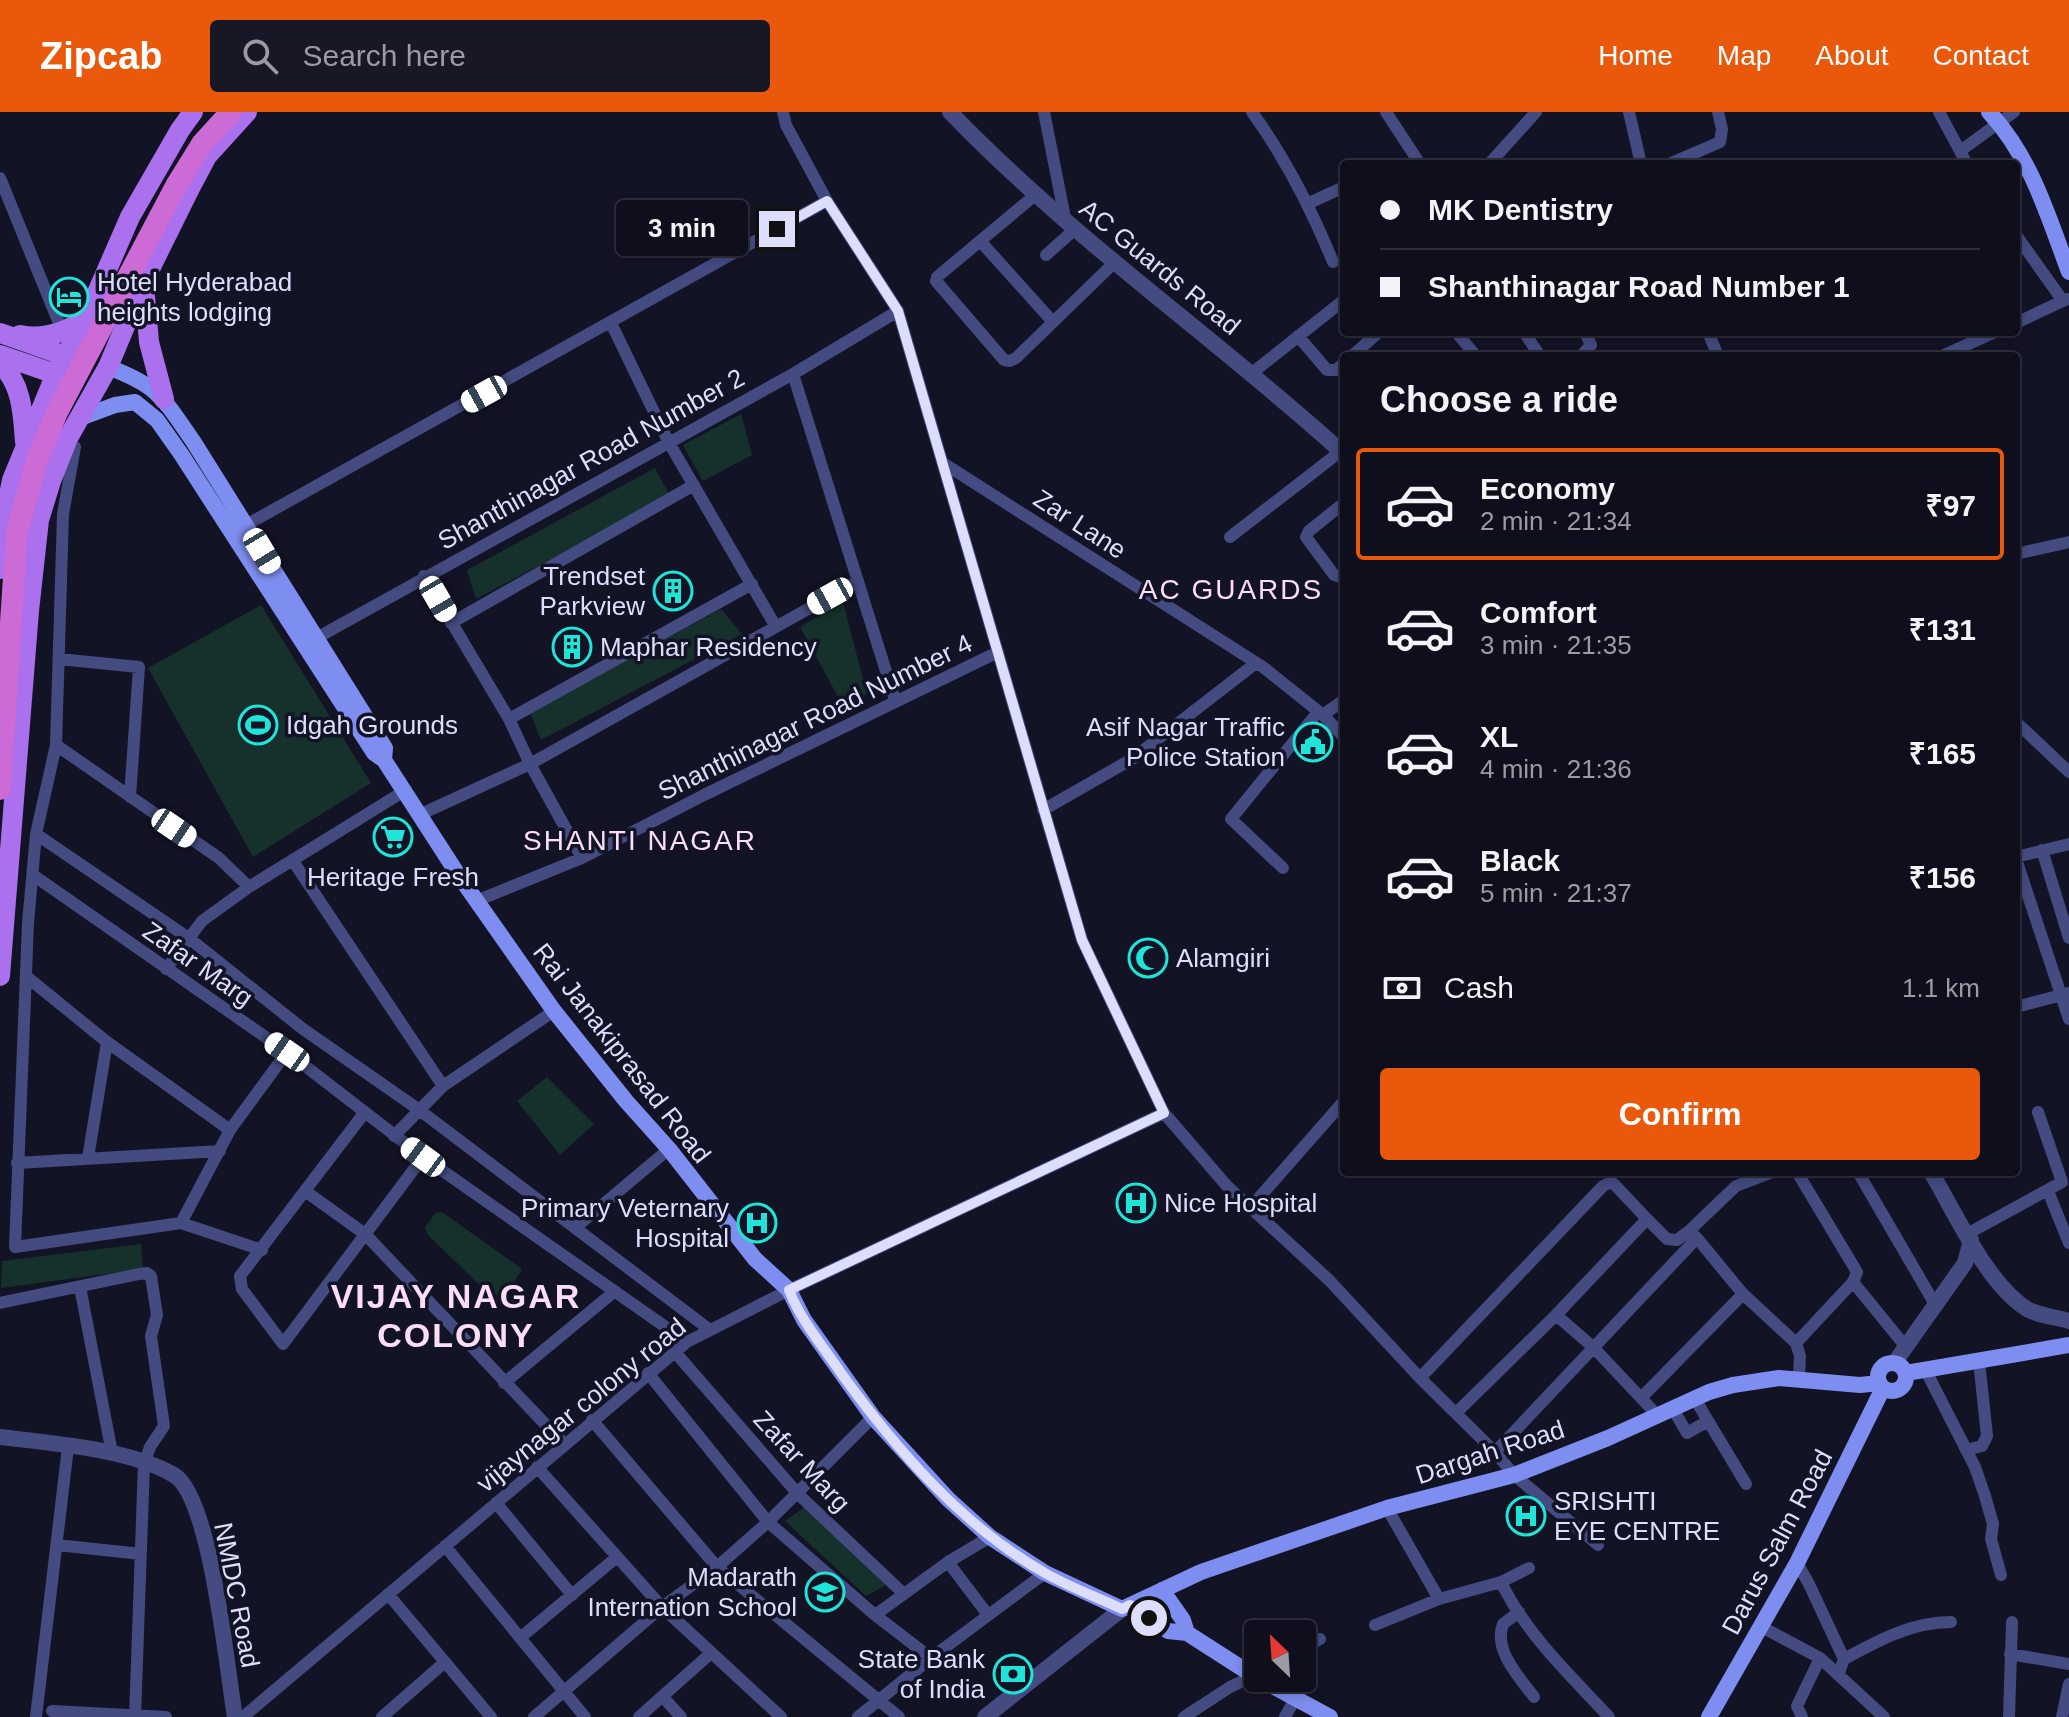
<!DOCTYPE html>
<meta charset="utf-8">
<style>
:root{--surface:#0e0e1c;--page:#171725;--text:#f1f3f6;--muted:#9b9ca3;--line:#2e2e3b;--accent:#ea580c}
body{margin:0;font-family:Arial,sans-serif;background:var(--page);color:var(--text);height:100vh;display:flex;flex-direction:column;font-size:30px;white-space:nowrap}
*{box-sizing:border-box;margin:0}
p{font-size:26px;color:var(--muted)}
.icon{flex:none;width:44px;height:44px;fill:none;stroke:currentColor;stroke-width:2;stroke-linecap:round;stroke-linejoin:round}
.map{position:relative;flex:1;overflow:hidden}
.sheet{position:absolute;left:1340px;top:240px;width:680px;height:824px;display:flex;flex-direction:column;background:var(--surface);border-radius:8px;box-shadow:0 4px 12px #0003,0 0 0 2px var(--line)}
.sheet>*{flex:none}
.hud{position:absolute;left:1340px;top:48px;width:680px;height:176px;border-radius:8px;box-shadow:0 4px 12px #0003,0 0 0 2px var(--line);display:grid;align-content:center;height:176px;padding:0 40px;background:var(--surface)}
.needle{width:52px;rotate:335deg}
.controls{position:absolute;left:1244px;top:1508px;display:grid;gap:16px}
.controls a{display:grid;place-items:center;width:72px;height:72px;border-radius:8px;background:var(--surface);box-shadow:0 4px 12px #0003,0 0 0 2px var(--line);font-size:40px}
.end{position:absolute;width:36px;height:36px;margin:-18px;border:10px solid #dcdefb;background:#111;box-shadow:0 0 0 4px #111}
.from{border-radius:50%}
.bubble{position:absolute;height:56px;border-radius:8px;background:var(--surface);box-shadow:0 4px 12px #0003,0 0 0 2px var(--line);font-size:26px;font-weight:600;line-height:56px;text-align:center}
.car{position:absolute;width:24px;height:48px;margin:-24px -12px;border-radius:10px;box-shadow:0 0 6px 2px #0007;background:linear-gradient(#fff 24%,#345 0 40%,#fff 0 76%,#345 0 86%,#fff 0)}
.hud b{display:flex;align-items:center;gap:28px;height:76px;font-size:30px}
.hud b+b{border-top:2px solid var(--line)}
.hud i{width:20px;height:20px;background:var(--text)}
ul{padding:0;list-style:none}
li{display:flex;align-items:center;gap:24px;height:112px;margin:0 16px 12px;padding:0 24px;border:4px solid transparent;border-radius:8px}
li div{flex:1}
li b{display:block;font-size:30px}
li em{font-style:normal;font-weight:600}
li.active{border-color:var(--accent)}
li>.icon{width:72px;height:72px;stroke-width:1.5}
h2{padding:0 40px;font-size:36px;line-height:96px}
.pay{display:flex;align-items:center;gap:20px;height:88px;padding:0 40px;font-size:30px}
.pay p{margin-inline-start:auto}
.button{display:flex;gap:16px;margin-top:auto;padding:16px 40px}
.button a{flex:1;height:92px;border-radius:8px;background:var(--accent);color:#fff;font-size:32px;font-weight:600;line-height:92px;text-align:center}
header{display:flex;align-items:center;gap:48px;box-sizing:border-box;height:112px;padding:0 40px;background:var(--accent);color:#fff}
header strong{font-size:38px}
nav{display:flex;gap:44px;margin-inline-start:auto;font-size:28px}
.search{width:560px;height:72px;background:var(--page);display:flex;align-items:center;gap:20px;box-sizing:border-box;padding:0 28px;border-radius:8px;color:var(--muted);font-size:30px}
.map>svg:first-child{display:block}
.green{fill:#16302b}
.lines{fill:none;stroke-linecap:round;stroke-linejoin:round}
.minor{stroke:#434b80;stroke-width:12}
.tertiary{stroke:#434b80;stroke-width:16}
.secondary{stroke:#7e8ef0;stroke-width:16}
.primary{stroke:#aa70ee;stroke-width:20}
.trunk-bridge{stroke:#cc6ad6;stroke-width:22}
.route{stroke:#dcdefb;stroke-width:10}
.labels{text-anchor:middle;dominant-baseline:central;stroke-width:7;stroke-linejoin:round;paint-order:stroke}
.street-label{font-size:26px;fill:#dcdefb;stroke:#131326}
.poi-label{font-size:26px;fill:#dcdefb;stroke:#131326;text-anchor:start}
.neighbourhood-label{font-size:28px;letter-spacing:2px;fill:#fbdef5;stroke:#131326}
.district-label{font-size:34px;font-weight:bold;letter-spacing:2px;fill:#fbdef5;stroke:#131326}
</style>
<header>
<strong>Zipcab</strong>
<div class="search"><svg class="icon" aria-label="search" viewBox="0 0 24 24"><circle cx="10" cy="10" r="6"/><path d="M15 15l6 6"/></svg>Search here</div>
<nav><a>Home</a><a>Map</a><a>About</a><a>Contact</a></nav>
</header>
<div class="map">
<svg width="2069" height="1605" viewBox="0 0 2069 1605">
<rect width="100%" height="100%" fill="#131326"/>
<!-- green -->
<path class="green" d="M741 302 752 343 703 369 683 333Z
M655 356 670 384 476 487 467 458Z
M843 490 867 582 843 594 800 515Z
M261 493 371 671 253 745 148 556Z
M721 497 742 522 541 628 530 601Z
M547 965 594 1012 560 1043 517 989Z
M442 1100 522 1157 507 1182 491 1184 428 1123 425 1116 435 1101Z
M141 1132 143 1157 1 1176 2 1149Z
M806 1394 886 1473 866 1484 785 1409Z"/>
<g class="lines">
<!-- minor -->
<path class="minor" d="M783 0 786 13 827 89 898 199 1082 828 1164 1001 1227 1074 1329 1168 1420 1266 1495 1340 1514 1363 1598 1433
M1044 0 1066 111
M1252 0C1286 47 1311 96 1333 150
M1386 0 1420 52
M1629 0 1641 52
M1939 0 1967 52
M1960 39 2014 0
M1490 51 1536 0
M1669 52 1720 30 1722 17 1718 0
M0 66 63 221
M1034 84 937 165 936 169 1004 248 1010 249 1016 246 1115 150
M1309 91 1344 75
M2016 123 2063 189
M981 130 1053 210
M1046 143 1074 118
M611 211 668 329 776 515
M2016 211 2067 187
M1456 220 1476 244
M1524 220 1540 244
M1708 220 1718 244
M1298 224 1327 258H1336L1344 251
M1352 244 1379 220
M1581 244 1591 233 1585 220
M1942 244 1995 220
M1252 261 1344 188
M793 262 895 588
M75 335 63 402 56 633 36 722 28 811 15 1135 181 1111 262 1138
M943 351 1263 555 1323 603 1344 625
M1344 391 1309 419 1306 425 1334 463 1344 466
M246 413 827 89
M1230 425 1341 339
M2016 442 2069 430
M424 464 509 607 530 652 582 746
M451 511 694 373
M311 529 793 262 898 199
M59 547 139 555 130 685
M1323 603 1344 588
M509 607 752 472
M2016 610 2069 660
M56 633 219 746 249 775
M1043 698 1132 647 1256 551
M419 703 530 652 858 469
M36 722 190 827 303 917 418 997 710 1218
M2042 738 2069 826
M2016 745 2069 732
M2016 747 2069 907
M293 749 443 974
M1283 756 1231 707 1318 600
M33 763 287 940 423 1045 687 1230
M476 789 582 746 704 683 998 540
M166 857 202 809 249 775 406 678
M27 865 107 930 230 1018
M2016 895 2069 881
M365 1000 240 1164 242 1177 283 1232 423 1045
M394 1024 443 974 554 899
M88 1046 107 930
M17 1051 220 1039
M1797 1060 1857 1160 1853 1170 1906 1235
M1858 1060 1936 1194
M305 1079 365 1122 564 1332
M2048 1079 2069 1131
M1250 1096 1344 989
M181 1111 230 1018 287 940
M575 1116 669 1037
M1689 1119 1736 1074 1773 1060
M1967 1122 2062 1070 2038 1000
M80 1175 112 1341
M0 1191 139 1162 147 1161 151 1164 157 1203 151 1224 164 1314 150 1335 144 1352 135 1605
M1556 1203 1593 1235 1658 1304
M1796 1231 1853 1170
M675 1240 798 1382 904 1482
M1926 1259 1975 1355 1985 1384 1993 1412 1991 1427 2001 1463
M648 1261 768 1410 875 1503 931 1546
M1420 1266 1603 1074 1609 1071 1614 1072 1647 1107
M504 1271 615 1179
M1641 1286 1743 1182
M1695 1287 1746 1372
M1673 1297 1687 1321 1708 1309
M1456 1301 1556 1203 1647 1107 1667 1127 1677 1128 1689 1119 1697 1126 1743 1182 1796 1231 1800 1244 1799 1266
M592 1308 717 1455 899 1605
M1966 1338 1982 1334 1987 1324 1979 1249
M1495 1340 1697 1126
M537 1355 662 1495 781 1605
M496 1391 572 1483
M1387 1396 1439 1487
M57 1433 141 1442
M445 1434 585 1605
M948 1450 988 1503
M1797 1451 1809 1472 1844 1547
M1501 1470C1526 1522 1570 1563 1609 1605
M388 1482 491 1605
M1519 1500 1503 1512C1493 1538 1519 1565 1534 1585
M875 1503 948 1450 990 1425
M1375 1513 1439 1487 1501 1470 1529 1456
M1760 1514 1820 1546 1884 1605
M520 1526 617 1445
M1302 1537 1320 1527
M2010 1542 2069 1552
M1839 1561 1844 1547C1879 1528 1912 1510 1951 1510
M663 1585 681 1605
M52 1599 166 1605
M36 1605 68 1335
M243 1605 687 1230 789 1178 1164 1001
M382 1605 445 1550
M534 1605 662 1495 717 1455 768 1410 873 1305
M639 1605 710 1542
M858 1605 931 1546 1045 1461
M1184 1605 1230 1575 1258 1562
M1285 1605 1295 1587
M1802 1605 1797 1594 1820 1546
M2009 1605 2012 1510
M2062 1605 2069 1572"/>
<!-- tertiary -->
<path class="tertiary" d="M950 0C1071 126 1215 225 1344 342
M1931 1060C1956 1102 1987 1172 2027 1197 2039 1204 2056 1205 2069 1209
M1895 1250 1965 1151 1971 1128
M0 1325C51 1331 130 1337 174 1363 211 1385 227 1559 235 1605
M985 1605 1122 1497"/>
<!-- secondary -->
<path class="secondary" d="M1989 0C2031 45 2048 104 2069 160
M108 255C159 274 163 286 193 329L385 636 384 648
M80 306 115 293 135 290 157 308 181 342 374 641 384 648 457 761 554 899 626 989 669 1037 755 1147 789 1178 804 1208 873 1305 948 1387 990 1425 1045 1461 1122 1497 1201 1460 1387 1396 1514 1363 1608 1326 1709 1280 1733 1273 1779 1266 1860 1273 1879 1271
M1878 1265a14 14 0 1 1 28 0a14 14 0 1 1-28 0Z
M1906 1261 2069 1233
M1162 1478 1183 1508 1187 1521
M1130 1493 1168 1519 1187 1521 1254 1564 1330 1605
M1709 1605 1797 1451 1883 1276"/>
<!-- primary -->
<path class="primary" d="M144 173 149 230 164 287
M0 221 77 248
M20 223C43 228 64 221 84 208
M0 243 67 266
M0 251C22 272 23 301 25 330
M0 457 4 409 12 368 26 334 55 264 86 206 130 105 180 18 193 0
M0 864 29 499 39 408 51 369 68 326 108 255 144 169 190 76 207 44 247 0"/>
<!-- trunk-bridge -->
<path class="trunk-bridge" d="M0 677 17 420 36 351 57 300 176 74 202 32 231 0"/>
</g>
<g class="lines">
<!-- route -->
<path class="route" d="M777 117 827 89 898 199 1082 828 1164 1001 789 1178C801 1209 823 1234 841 1261 896 1337 962 1414 1045 1461 1069 1475 1097 1485 1122 1497L1130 1493 1149 1506"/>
</g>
<!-- icons -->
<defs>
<g id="hotel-ring" transform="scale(2)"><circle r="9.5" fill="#131326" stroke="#1ee5d8" stroke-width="1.5"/><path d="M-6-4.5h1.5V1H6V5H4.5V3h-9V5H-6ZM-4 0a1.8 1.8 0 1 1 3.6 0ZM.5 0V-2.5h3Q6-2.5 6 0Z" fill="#1ee5d8"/></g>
<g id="building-ring" transform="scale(2)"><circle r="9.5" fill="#131326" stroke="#1ee5d8" stroke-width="1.5"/><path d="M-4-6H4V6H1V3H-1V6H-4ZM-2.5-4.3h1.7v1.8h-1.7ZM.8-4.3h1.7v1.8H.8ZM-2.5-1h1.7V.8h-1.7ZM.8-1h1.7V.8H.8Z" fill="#1ee5d8"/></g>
<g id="stadium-ring" transform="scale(2)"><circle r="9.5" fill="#131326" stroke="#1ee5d8" stroke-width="1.5"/><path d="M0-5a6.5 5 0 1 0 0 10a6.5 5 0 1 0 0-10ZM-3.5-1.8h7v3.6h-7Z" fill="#1ee5d8"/></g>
<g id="civic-ring" transform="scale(2)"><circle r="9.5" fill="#131326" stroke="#1ee5d8" stroke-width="1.5"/><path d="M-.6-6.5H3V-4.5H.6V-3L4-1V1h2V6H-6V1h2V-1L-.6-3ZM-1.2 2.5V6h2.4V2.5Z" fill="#1ee5d8"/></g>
<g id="supermarket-ring" transform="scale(2)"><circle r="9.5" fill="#131326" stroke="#1ee5d8" stroke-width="1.5"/><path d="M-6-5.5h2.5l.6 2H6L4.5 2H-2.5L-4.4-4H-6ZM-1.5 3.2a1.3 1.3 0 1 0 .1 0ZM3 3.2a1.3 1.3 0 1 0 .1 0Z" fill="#1ee5d8"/></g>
<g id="mosque-ring" transform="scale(2)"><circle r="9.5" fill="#131326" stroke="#1ee5d8" stroke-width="1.5"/><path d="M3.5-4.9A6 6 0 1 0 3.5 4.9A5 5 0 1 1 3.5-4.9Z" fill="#1ee5d8"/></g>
<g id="hospital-ring" transform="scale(2)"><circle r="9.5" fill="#131326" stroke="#1ee5d8" stroke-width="1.5"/><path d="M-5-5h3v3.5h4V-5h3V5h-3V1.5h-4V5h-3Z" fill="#1ee5d8"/></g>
<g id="school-ring" transform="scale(2)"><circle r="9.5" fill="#131326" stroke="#1ee5d8" stroke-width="1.5"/><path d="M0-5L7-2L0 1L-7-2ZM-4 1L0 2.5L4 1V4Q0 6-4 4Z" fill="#1ee5d8"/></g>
<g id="bank-ring" transform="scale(2)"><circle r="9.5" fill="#131326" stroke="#1ee5d8" stroke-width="1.5"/><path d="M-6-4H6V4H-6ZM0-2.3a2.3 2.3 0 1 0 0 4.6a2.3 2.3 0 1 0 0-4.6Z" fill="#1ee5d8"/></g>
</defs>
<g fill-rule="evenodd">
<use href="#hotel-ring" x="69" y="185"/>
<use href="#building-ring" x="673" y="479"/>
<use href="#building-ring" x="572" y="535"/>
<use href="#stadium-ring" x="258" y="613"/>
<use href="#civic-ring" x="1313" y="630"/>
<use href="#supermarket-ring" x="393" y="725"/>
<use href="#mosque-ring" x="1148" y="846"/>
<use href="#hospital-ring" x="1136" y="1091"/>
<use href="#hospital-ring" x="757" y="1111"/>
<use href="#hospital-ring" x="1526" y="1404"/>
<use href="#school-ring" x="825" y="1480"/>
<use href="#bank-ring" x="1013" y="1562"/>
</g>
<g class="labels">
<!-- street labels -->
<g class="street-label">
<text transform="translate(1160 155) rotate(39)">AC Guards Road</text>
<text transform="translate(591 347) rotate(-29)">Shanthinagar Road Number 2</text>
<text transform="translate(1080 412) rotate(33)">Zar Lane</text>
<text transform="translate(815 605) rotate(-26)">Shanthinagar Road Number 4</text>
<text transform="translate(198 852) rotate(35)">Zafar Marg</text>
<text transform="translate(622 941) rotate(52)">Rai Janakiprasad Road</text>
<text transform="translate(581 1293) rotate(-39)">vijaynagar colony road</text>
<text transform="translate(1490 1340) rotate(-18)">Dargah Road</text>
<text transform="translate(802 1349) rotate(47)">Zafar Marg</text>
<text transform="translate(1777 1430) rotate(-62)">Darus Salm Road</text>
<text transform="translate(237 1483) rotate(79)">NMDC Road</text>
</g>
<!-- poi labels -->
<g class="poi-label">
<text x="97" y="170">Hotel Hyderabad<tspan x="97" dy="30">heights lodging</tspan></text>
<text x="645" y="464" text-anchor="end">Trendset<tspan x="645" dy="30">Parkview</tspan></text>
<text x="600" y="535">Maphar Residency</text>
<text x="286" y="613">Idgah Grounds</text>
<text x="1285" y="615" text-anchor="end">Asif Nagar Traffic<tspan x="1285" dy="30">Police Station</tspan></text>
<text x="393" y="765" text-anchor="middle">Heritage Fresh</text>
<text x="1176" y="846">Alamgiri</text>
<text x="1164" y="1091">Nice Hospital</text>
<text x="729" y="1096" text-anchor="end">Primary Veternary<tspan x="729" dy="30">Hospital</tspan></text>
<text x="1554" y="1389">SRISHTI<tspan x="1554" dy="30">EYE CENTRE</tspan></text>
<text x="797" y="1465" text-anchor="end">Madarath<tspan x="797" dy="30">Internation School</tspan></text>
<text x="985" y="1547" text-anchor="end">State Bank<tspan x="985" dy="30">of India</tspan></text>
</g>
<!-- neighbourhood labels -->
<g class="neighbourhood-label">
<text x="1231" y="477">AC GUARDS</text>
<text x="640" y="728">SHANTI NAGAR</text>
</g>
<!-- district labels -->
<g class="district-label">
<text x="456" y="1184">VIJAY NAGAR<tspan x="456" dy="39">COLONY</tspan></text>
</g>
</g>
</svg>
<div class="controls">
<a><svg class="needle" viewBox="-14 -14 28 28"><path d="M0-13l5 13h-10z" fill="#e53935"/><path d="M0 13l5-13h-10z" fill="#9b9ca3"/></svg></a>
</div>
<i class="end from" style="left:1149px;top:1506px"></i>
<i class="end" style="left:777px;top:117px"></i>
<div class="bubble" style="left:616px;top:88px;width:132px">3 min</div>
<i class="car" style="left:484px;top:282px;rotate:241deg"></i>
<i class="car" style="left:262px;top:439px;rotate:149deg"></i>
<i class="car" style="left:830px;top:484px;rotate:241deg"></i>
<i class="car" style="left:438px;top:487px;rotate:150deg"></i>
<i class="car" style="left:174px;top:716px;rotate:124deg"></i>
<i class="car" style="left:287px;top:940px;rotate:305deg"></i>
<i class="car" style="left:423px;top:1045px;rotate:306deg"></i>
<div class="hud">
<b><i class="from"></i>MK Dentistry</b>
<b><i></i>Shanthinagar Road Number 1</b>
</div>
<section class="sheet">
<h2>Choose a ride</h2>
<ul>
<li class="active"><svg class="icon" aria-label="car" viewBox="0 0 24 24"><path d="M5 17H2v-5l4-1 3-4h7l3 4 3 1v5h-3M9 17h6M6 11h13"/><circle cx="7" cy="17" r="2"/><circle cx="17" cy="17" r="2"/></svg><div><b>Economy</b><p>2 min · 21:34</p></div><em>₹97</em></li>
<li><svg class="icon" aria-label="car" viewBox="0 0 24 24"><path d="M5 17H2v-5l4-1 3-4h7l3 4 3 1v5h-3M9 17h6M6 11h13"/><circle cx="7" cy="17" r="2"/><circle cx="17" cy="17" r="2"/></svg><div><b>Comfort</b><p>3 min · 21:35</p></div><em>₹131</em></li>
<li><svg class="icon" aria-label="car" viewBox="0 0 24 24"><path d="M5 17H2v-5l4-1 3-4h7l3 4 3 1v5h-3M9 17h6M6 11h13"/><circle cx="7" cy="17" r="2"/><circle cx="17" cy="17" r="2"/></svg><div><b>XL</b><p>4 min · 21:36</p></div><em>₹165</em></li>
<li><svg class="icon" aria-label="car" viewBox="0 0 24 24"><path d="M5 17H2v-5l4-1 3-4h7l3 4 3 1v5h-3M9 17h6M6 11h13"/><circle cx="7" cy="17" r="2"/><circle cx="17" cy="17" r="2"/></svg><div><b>Black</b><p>5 min · 21:37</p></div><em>₹156</em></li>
</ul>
<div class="pay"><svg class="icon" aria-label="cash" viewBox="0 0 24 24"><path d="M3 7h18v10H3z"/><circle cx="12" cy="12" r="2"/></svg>Cash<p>1.1 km</p></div>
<div class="button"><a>Confirm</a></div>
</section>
</div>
